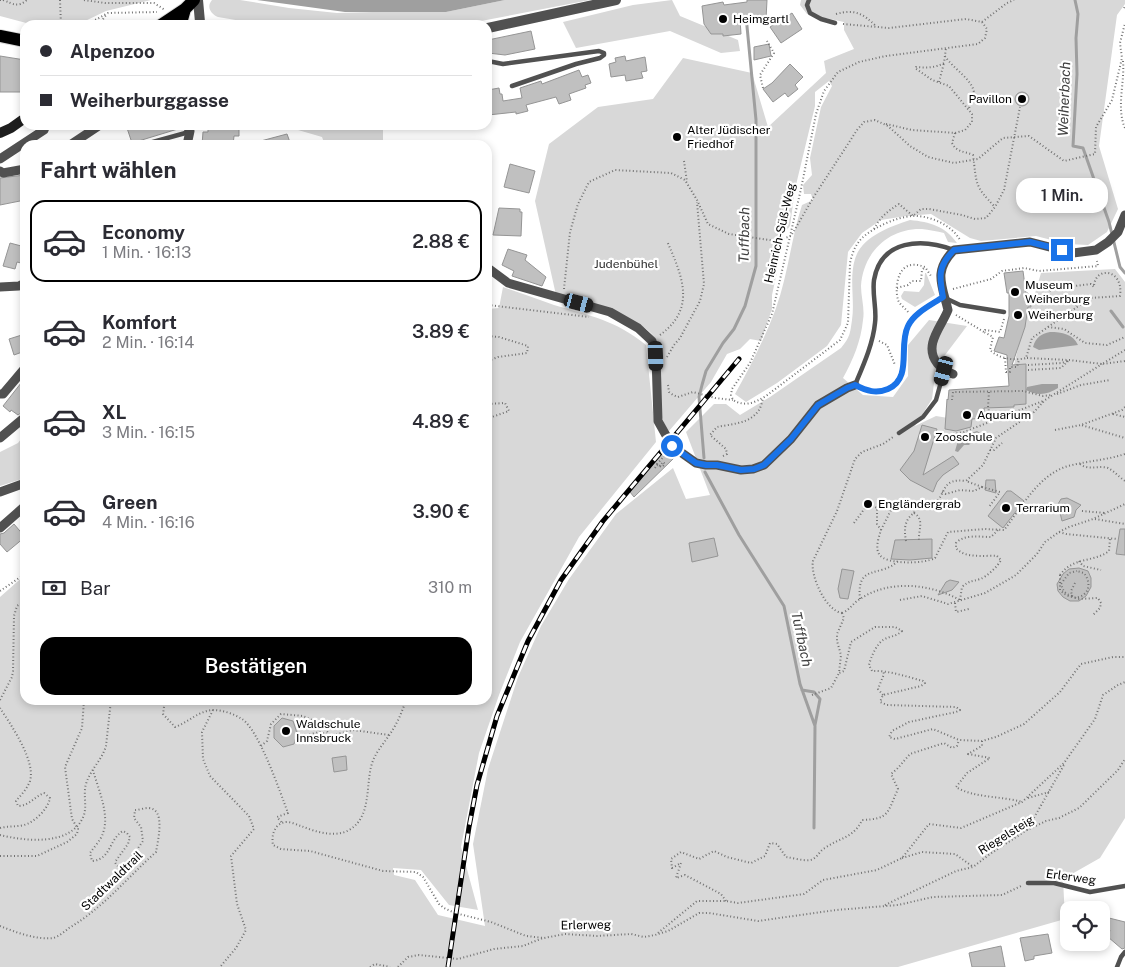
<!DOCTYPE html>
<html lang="de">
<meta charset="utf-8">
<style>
:root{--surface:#fff;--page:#f7f7f7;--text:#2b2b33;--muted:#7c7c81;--line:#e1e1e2;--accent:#000}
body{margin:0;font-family:"Public Sans",sans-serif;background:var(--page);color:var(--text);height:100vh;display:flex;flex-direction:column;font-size:19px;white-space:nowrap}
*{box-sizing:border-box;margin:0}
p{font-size:16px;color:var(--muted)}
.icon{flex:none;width:28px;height:28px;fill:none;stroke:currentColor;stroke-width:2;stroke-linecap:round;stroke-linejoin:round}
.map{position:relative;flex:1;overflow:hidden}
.panel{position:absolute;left:20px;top:140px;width:472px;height:565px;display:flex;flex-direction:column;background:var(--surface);border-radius:15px;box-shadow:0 2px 8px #0003}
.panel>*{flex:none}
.guide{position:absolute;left:20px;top:20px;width:472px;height:110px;border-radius:15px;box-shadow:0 2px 8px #0003;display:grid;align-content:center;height:110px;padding:0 20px;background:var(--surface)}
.tools{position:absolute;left:1060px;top:901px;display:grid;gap:10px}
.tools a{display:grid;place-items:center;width:50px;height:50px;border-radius:10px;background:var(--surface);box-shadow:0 2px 8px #0003;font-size:25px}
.end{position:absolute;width:22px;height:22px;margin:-11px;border:6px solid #1a73e8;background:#fff;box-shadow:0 0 0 2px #fff}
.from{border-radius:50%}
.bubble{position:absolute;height:35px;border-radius:15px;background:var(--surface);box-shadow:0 2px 8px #0003;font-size:16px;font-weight:600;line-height:35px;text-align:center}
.car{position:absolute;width:15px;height:30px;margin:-15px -8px;border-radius:6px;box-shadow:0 0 4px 1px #0007;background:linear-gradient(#222 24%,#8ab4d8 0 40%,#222 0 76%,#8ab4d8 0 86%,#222 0)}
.guide b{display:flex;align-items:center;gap:18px;height:48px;font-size:19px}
.guide b+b{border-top:1px solid var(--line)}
.guide i{width:12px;height:12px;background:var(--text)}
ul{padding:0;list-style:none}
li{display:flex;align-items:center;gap:15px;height:82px;margin:0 10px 8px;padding:0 10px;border:2px solid transparent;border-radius:15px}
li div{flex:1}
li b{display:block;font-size:19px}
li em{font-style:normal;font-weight:600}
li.selected{border-color:var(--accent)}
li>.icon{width:45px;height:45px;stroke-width:1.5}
h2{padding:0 20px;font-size:22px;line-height:60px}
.pay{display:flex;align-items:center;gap:12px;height:55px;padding:0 20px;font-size:19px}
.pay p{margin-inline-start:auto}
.action{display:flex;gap:10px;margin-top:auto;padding:10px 20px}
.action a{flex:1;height:58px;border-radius:15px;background:var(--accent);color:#fff;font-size:20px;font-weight:600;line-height:58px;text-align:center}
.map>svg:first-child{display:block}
.green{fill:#d8d8d8}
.water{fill:#9f9f9f}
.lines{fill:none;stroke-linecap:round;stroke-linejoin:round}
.stream{stroke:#9f9f9f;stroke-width:3}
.building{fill:#c0c0c0;stroke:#959595}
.primary-casing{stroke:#dbdbdb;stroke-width:14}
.path{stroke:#737373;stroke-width:2;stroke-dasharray:1 2.5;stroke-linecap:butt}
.service{stroke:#515151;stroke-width:4.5}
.minor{stroke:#515151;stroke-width:9}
.tertiary{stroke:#515151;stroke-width:10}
.secondary{stroke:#1e1e1e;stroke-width:10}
.primary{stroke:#000;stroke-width:12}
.rail-casing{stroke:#000;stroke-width:5}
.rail{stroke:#fff;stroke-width:3;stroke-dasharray:9;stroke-linecap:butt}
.path-bridge{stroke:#737373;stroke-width:2;stroke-dasharray:1 2.5;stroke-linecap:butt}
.route{stroke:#1a73e8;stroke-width:6}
.poi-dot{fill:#000;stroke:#fff;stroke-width:2}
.labels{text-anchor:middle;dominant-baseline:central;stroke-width:4.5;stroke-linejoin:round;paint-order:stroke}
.poi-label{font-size:12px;fill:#000;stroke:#fff;text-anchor:start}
.street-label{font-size:12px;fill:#000;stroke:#fff}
.park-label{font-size:12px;fill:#2f2f2f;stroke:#fff}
.water-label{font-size:14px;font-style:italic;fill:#404040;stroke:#fff}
</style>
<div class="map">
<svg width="1125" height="967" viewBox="0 0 1125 967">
<rect width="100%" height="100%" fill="#fff"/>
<!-- green -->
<path class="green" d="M0 0H151L106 11 83 22 30 24 0 16Z
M212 0H240L289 8 337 13 409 11 446 12 505 0H590L460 25H264L218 17C211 14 206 7 212 0Z
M672 0 680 16 738 40 740 51 721 53 670 31 576 48 563 22 633 5Z
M801 0H1125V4L1117 15 1099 146 1118 209 1107 232 1088 245 1067 244 1036 236 981 241 970 238 931 214 906 216 881 220 862 233 848 252 841 325 827 346 777 383 746 402 735 394C750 367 765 338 776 308 788 275 791 239 802 205L813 200 811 194H804L803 185 812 175 810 158 821 107 832 86 829 81 815 92V106L795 189 790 226 773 247 777 272 772 295V309L761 341 750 339 740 349 727 354 711 382 669 431C658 416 661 406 660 388 660 373 662 357 657 342 649 318 579 301 556 295L535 201 549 144 598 107 653 99 683 58 752 73 768 127 826 73 824 61 854 49 844 30V22L807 14 800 5Z
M281 125H383V145H325L322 137Z
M910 220C930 222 945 226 957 243L948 242 944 233C937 231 929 230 922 229 888 228 863 253 861 286 861 297 865 309 863 320 861 341 853 360 843 378L863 395 893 397 908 376V345L929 320 967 326 936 367 932 399 915 426 936 416 948 418V413H946L949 390 1009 386 1008 365H1014L1028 307H1031L1041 273 1115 269 1125 282V818L1100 858 1063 879 1065 919 898 967H0V597L25 575V700H488V309L499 308 503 287C520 293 537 299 554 305 591 316 615 320 646 345L656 442 579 537 520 642 499 695 479 753 461 847 478 910 449 905 421 870 393 868 394 875 415 880 438 915 485 926 473 844 488 769 518 677 541 626 569 579 616 514 673 468 686 499 710 495 686 432 714 404H726L740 415 770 397 841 348C850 337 850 334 852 320 855 301 849 278 855 259 862 236 890 227 910 220Z
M925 273H926L935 295 915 307 902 299 901 296 904 291 919 292 924 285Z
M25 434V478L0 486V452L18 443Z"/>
<!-- water -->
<path class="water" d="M257 0H505L446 12H345Z
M1050 332C1062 332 1073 334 1078 345L1039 350 1033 347C1036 337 1041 334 1050 332Z
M1042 384H1058V388C1047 395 1037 396 1026 390L1027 387Z
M977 431 980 433 969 445H964L958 452 955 451 959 437Z"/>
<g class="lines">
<!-- stream -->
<path class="stream" d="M1075 0 1078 14 1076 38 1077 74 1073 146 1083 148 1109 222 1120 267 1125 273
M1111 311 1123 327
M704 458 699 397 702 385 706 371 723 343 734 329 745 306 756 266V120L746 16
M705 472 739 535 784 606 800 684 815 726 814 828
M802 690 814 692 820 699 815 725"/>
</g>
<!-- building -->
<path class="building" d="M747 0H767L766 19H740L741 34 723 36V34H711L704 24 702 6 723 2 724 5 747 2Z
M792 13 802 29 781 43 770 27Z
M531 31 535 49 505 55 488 53V40Z
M769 44 771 56 754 60V47Z
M0 56 25 60V86L21 92H0Z
M625 56 626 61 645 57 647 71 641 72 643 78 626 81 625 75 611 77 609 64 616 62 615 58Z
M790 64 803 77 795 85 798 89 788 97 785 93 773 102 763 89 772 83Z
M579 70 582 77 588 75 591 83 585 85 586 88 569 94 571 100 559 104 556 97 526 105 528 111 516 114V112L488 115V90L499 88 500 94H502L503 101 522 98 520 88 541 81 542 84Z
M1015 99a7 7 0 1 1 14 0a7 7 0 1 1-14 0Z
M126 125H180L181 128 132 143Z
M208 125H239V136H234L233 145H202L203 132H208Z
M287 134 291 145H258L257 142Z
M510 164 535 171 529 193 504 187Z
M25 175V200L0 205V178Z
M499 208 520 209V212H522L521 236 493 235Z
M10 243 25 247V264L17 262 15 269 3 266Z
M508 249 527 255 525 260 546 277 542 286 512 276 514 271 502 265Z
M1023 271 1026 293H1028V298H1030L1031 307H1028L1025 327 1012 365 1026 364V404L1014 405V407L984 408 985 418 972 419 971 427 956 431 945 429 947 399 948 400 949 390 1009 386 1007 355 994 351 999 337 1004 338 1009 316V293H1007L1004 273Z
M25 334V351L14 355 9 339Z
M25 378V410L18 415 11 410 10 412 3 406Z
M922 425 937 429 923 475 953 456 959 464 943 475 937 482 933 492 910 480 900 470 914 451Z
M666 449 673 455 674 458 634 497 630 492Z
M986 480H995L996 493 985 490Z
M1007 491H1011L1024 501 1003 528 988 516Z
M1067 498 1081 505 1076 510 1074 517 1062 521 1058 504 1061 499Z
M14 524 25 537 7 552 0 544V534L4 533Z
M1120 529H1125V555L1116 554Z
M714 538 718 556 692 562 689 543Z
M932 539V558L910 560 891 559 895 540Z
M1079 568 1088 571 1091 578V587L1086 596 1079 601H1070L1063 597 1058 591 1057 584 1063 574 1069 569Z
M842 569 854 571 848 599 840 598 838 589Z
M950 580 959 582 952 590 938 595 946 582Z
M282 718 293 721 297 733 294 744 283 747 274 738V726Z
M346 756 347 770 334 772 332 758Z
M1101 916 1125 922V948L1122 949 1108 937 1110 930 1101 928Z
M1048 934 1052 953 1034 956V959L1025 961 1020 938Z
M1001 946 1005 967H972L969 953Z"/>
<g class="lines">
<!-- primary casing -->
<g class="primary-casing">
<path id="primary" d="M161 25 185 9 194 0
M179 25 181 23 185 9
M0 36 25 41"/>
</g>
<!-- path -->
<path class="path" d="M0 0H2
M3 0C14 4 17 8 27 0
M60 0 61 25
M84 0 105 3H154L165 10
M1124 8 1125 6
M836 14C855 9 862 13 876 26
M982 22 1007 3 1014 0
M843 24 889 28 966 19 982 22 987 29 985 38 978 44 886 56 859 62 838 72 824 91 816 114 801 189 772 314 750 363 732 389 731 395 733 400C745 407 754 403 766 396L840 340 848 323 850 263C852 254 855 245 862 238 874 227 897 217 912 216 929 215 952 225 960 240
M86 25 108 13 157 12
M99 25 106 15
M945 56C953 69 974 80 974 94L970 99 969 110
M1123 61C1125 82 1116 108 1125 128
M939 82 944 63
M763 88 760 75 774 53 767 41
M886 124 912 130 955 133 965 130 972 122V114L949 86 932 80 915 68 916 67C926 68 935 68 944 63L946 48
M955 133 952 143C957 153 965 151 973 155 977 185 974 185 995 207
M684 161 687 182
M874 229C880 217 888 211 899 204L913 216 921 209H929L962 215 975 219 986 218 995 207 1004 190 1020 107
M897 288 908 285 912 281H921L922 270 925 267
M564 289 570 232 578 204 589 182 615 170 671 173 685 180 697 200 708 224 729 234 776 241 791 236 813 198 857 130 864 122 875 120 888 126 910 146 928 157 954 163 978 159 1003 138 1029 136 1064 161 1095 154 1096 127 1112 100 1122 58 1120 43 1125 23
M953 289 991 279 1002 271 1024 268 1039 271 1098 266 1097 261
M488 305 589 317
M908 312C905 308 900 305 898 300 895 290 897 272 906 267 912 263 919 265 925 267L931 276
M956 315 984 332
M1004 319 1000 332 985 330 984 332 993 337 990 350C999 359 1015 361 1026 358L1032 338 1048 327 1064 329 1085 343 1107 345 1125 337
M1048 327 1090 298 1120 296C1124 268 1094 266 1094 287L1091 284 1051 289 1047 296 1054 303H1073L1078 306
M660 335C697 308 682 276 667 241
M488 336 499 337 528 346 527 353 498 357 488 361
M879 341 887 345 895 365
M1125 350 1102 364 1125 361
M667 357 674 345 680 338 700 301 704 284 697 202
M1005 358 1006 372H1010V367H1017L1019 360
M1027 358 1069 360 1102 364
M1028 365 1062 363 1067 361
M1028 370 1061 368 1069 360
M668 385 669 392 673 395 678 397 693 392 715 398 733 400
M989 392 988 407 991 421
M1057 394 1081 385 1110 380
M952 400 953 392 1023 391 1043 396 1052 395
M488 404 505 403 509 411 492 417 488 424
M1125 407 1122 410 1081 425 1125 438
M1113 414 1125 417
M1055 430 1081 425
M953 434 964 432 1043 401
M990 450H994L1002 443
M723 456 727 454 726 449 710 435 717 427C731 424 750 424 759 410 761 407 762 402 763 398
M1080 464C1089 471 1099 465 1108 468 1114 471 1119 477 1125 481
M660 466 657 464 667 453
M655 468 657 465 662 467 665 464 663 462 660 466
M982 487 1000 492 989 507
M942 492 946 494 960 490 974 491 982 487 966 481
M1082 511 1105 513
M914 513C925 520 918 530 919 541
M1095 519 1125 524
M854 523 868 504 877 508V524L881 530C879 537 875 547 879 554 885 565 925 564 935 558L948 532 985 529 1004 530C1022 507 1038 475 1068 466 1087 461 1107 460 1125 454
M881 530 892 508 895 505 915 506 935 504C947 491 942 478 966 481L983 465 996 438 1034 412 1045 400 1102 364
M1059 532 1069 527 1093 519 1125 504
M906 541C904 530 904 520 914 513L915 506
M1079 561 1083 566 1101 570
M1060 575C1074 556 1093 563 1109 551L1110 539
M1075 583 1071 591 1072 596 1078 599 1098 598 1101 603 1100 608 1092 616
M0 591 25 574
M1072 596C1065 594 1063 591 1061 584L1069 573 1077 571
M860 599C856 563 881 578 898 561
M900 600 922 596 948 604 985 593 1016 575 1037 554 1045 542 1059 532 1066 534 1117 539
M960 600 962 587C970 580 971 582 980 579 987 577 998 566 1001 560L997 556C985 555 965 559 956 548V543C964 534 980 537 991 537L998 530
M955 603 956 612 969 609
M842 613 844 618 837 634V641L841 655 839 673 844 671 851 642 875 627H895L902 631C896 637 889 636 883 640 876 645 871 657 869 665L872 671C887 670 908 677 923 681L925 683 921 686 883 695 880 702 887 705 956 707 960 710 956 712 909 722 892 731 889 737 895 739 933 729 959 740 982 741 996 737 1024 724 1060 692 1081 664 1113 657H1125
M842 613C826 611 810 576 813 561L837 511 855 459 862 452 883 444 893 437
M842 613C850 610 853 603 860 599 890 579 931 584 960 600
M812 695 831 688 839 673
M883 695 878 689 884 674 883 671
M0 700 12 677 13 671 14 616 17 606 25 601
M165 700 163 714 175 727C189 722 198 711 213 710 223 710 234 714 242 719 259 730 280 792 288 813L277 817 282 823
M406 700C402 712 397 724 390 734 382 746 374 754 371 767 366 787 371 818 349 830 335 838 316 832 301 826 297 825 292 822 287 822 275 822 271 835 273 845L281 849 310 851 383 871 416 872 423 877 439 904 444 908 455 913 491 922 526 936 544 938 565 934 597 936 631 934 644 937 655 935 668 931 699 913H709L758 921 836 910 898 905 933 897 1002 895 1021 886
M0 708C11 725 36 761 30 781 27 789 21 795 16 801L18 806C29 806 34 797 44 793L50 798C48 809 35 822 24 825 16 827 8 826 0 828
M213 710 202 732 203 759 210 776 249 816 254 829 231 856 237 904 246 930 236 948 220 967
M297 732 302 736 320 732 330 736 353 730 389 735
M982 741V746L968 754 990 758 967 773 956 787C973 798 1002 796 1022 802
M261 746 267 741 271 724 281 714 303 716 323 725 330 736
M1028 798 1049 792
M1027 830 1064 765
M0 835C25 841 72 847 84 815 87 805 83 794 86 784 90 770 102 760 106 746L111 700
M0 856H37L67 842 77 834 78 829 72 819 65 767 82 728 84 700
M902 858 922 852 955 854 972 866
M726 901 721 894 685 875 676 878 681 863 672 868 671 859 681 852 699 859 714 851 727 857 751 863 765 856 770 843 777 844 786 857C793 858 803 861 810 860 817 859 819 851 825 848 839 838 854 838 862 820 890 819 887 813 898 789L891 774 897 769 910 754 944 743 952 748 957 746 959 740
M885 905 956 871 973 867 990 854 1027 830 1046 821 1059 818 1079 808 1118 770 1125 759
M0 926C15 932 36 940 53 938 58 937 64 932 69 928 103 908 127 878 156 852 158 840 166 808 148 808 144 808 139 810 135 810L134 818 141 827 143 841 125 867C120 868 117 867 115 862L128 844 130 837 127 833 123 831C108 840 112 859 92 861L90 853C94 847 101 840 103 833 110 814 98 789 93 770
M658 933 697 901H726L738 903 804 894 823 880 877 870 902 858 929 824 961 828 1022 802 1064 763 1095 719 1103 695 1118 685 1125 682
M370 967 375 964 390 967
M398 967 408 957 419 955 458 959 494 949 523 946 543 938"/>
<!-- service -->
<path class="service" d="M809 0 807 5 810 13 821 19 835 23
M488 61 503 64 599 51 604 53V55L600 58 576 64 512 86
M142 145 189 132
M954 250C922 238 881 239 874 280 872 295 877 309 875 323 873 344 863 366 855 385 867 391 876 394 888 389 913 377 898 346 908 326 914 313 931 305 943 297L960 305 1004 312
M899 433 923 417 936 400 944 371
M1028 883H1054L1090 892 1125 886
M1117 967 1121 957 1125 952"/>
<!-- minor -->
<path class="minor" d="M186 125 190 131 187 145
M70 145 100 125
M0 159 44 130 46 125
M0 171 3 173 25 169
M488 268 508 283 610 312 638 328 652 341 656 356 658 421 672 446 696 463 706 465H717L741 470 753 469 764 465 791 439 818 405 847 388 855 385
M0 287 19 286 25 283
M953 374C946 372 942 369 937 363 923 345 942 326 948 310 942 285 933 271 954 250L1030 242 1073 253 1096 250 1108 242 1118 232 1125 215
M0 394H3L25 368
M0 438 25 417
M0 492 25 483
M0 528 25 506"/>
<!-- tertiary -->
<path class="tertiary" d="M198 0 200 22 203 25
M488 28 616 0"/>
<!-- secondary -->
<path class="secondary" d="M0 133 11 128 25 118"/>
<!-- primary -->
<use href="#primary" class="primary"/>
<!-- rail casing -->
<g class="rail-casing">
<path id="rail" d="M448 967 469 827 477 785 497 716 528 641 561 580 603 521 739 359"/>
</g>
<!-- rail -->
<use href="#rail" class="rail"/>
<!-- path-bridge -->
<path class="path-bridge" d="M1060 575V590C1076 607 1098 592 1084 573L1077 571"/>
</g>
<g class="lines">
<!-- route -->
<path class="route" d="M672 446 696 463 706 465H717L741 470 754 469 764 465 791 439 818 405 847 388 855 385C867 391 876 394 888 389 913 378 898 346 908 326 914 313 931 305 943 297 939 276 938 266 954 250L1030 242 1062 250"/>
</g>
<!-- markers -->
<g class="poi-dot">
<circle cx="723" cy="19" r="5"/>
<circle cx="1022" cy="99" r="5"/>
<circle cx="677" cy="137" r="5"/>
<circle cx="1015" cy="292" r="5"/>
<circle cx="1018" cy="315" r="5"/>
<circle cx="967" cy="415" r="5"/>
<circle cx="925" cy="437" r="5"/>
<circle cx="868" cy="504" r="5"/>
<circle cx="1006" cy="508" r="5"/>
<circle cx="286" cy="731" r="5"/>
</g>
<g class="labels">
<!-- poi labels -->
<g class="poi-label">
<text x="733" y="19">Heimgartl</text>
<text x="1012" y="99" text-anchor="end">Pavillon</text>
<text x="687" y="130">Alter Jüdischer<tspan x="687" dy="14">Friedhof</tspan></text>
<text x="1025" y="285">Museum<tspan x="1025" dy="14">Weiherburg</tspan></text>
<text x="1028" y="315">Weiherburg</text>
<text x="977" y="415">Aquarium</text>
<text x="935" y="437">Zooschule</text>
<text x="878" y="504">Engländergrab</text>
<text x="1016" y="508">Terrarium</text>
<text x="296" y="724">Waldschule<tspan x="296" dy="14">Innsbruck</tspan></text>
</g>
<!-- street labels -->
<g class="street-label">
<text transform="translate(780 233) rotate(-77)">Heinrich-Süß-Weg</text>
<text transform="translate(1006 835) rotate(-32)">Riegelsteig</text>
<text transform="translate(1071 877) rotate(8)">Erlerweg</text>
<text transform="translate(112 881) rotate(-44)">Stadtwaldtrail</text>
<text transform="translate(586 925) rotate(-1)">Erlerweg</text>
</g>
<!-- park labels -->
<g class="park-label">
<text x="626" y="264">Judenbühel</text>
</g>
<!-- water labels -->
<g class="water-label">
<text transform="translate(1064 99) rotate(-88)">Weiherbach</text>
<text transform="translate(744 235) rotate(-89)">Tuffbach</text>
<text transform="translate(802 639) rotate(78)">Tuffbach</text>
</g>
</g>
</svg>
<div class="tools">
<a><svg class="icon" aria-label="locate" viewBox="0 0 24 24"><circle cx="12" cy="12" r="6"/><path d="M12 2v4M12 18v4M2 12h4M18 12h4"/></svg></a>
</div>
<i class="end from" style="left:672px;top:446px"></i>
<i class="end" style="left:1062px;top:250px"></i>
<div class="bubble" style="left:1016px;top:178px;width:92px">1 Min.</div>
<i class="car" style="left:579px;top:303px;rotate:105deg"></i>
<i class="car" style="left:656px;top:356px;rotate:178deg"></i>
<i class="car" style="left:944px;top:371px;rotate:195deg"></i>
<div class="guide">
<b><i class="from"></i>Alpenzoo</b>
<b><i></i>Weiherburggasse</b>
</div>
<section class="panel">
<h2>Fahrt wählen</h2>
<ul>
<li class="selected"><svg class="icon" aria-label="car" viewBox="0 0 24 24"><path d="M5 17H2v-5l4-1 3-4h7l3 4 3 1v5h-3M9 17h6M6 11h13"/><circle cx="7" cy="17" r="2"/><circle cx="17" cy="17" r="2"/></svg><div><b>Economy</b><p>1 Min. · 16:13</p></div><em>2.88 €</em></li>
<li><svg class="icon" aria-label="car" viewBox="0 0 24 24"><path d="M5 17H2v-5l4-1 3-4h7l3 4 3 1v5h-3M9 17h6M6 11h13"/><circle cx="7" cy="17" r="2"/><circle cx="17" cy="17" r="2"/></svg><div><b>Komfort</b><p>2 Min. · 16:14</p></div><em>3.89 €</em></li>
<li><svg class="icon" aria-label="car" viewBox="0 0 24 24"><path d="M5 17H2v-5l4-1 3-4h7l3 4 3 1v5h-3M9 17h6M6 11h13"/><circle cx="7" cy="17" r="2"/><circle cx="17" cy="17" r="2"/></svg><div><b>XL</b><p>3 Min. · 16:15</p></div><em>4.89 €</em></li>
<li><svg class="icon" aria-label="car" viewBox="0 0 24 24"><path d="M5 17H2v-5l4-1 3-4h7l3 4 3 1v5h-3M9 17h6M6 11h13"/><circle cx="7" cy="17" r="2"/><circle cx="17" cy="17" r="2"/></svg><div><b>Green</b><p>4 Min. · 16:16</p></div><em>3.90 €</em></li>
</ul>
<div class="pay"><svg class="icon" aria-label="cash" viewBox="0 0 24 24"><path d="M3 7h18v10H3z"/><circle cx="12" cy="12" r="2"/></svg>Bar<p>310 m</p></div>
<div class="action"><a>Bestätigen</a></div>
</section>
</div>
